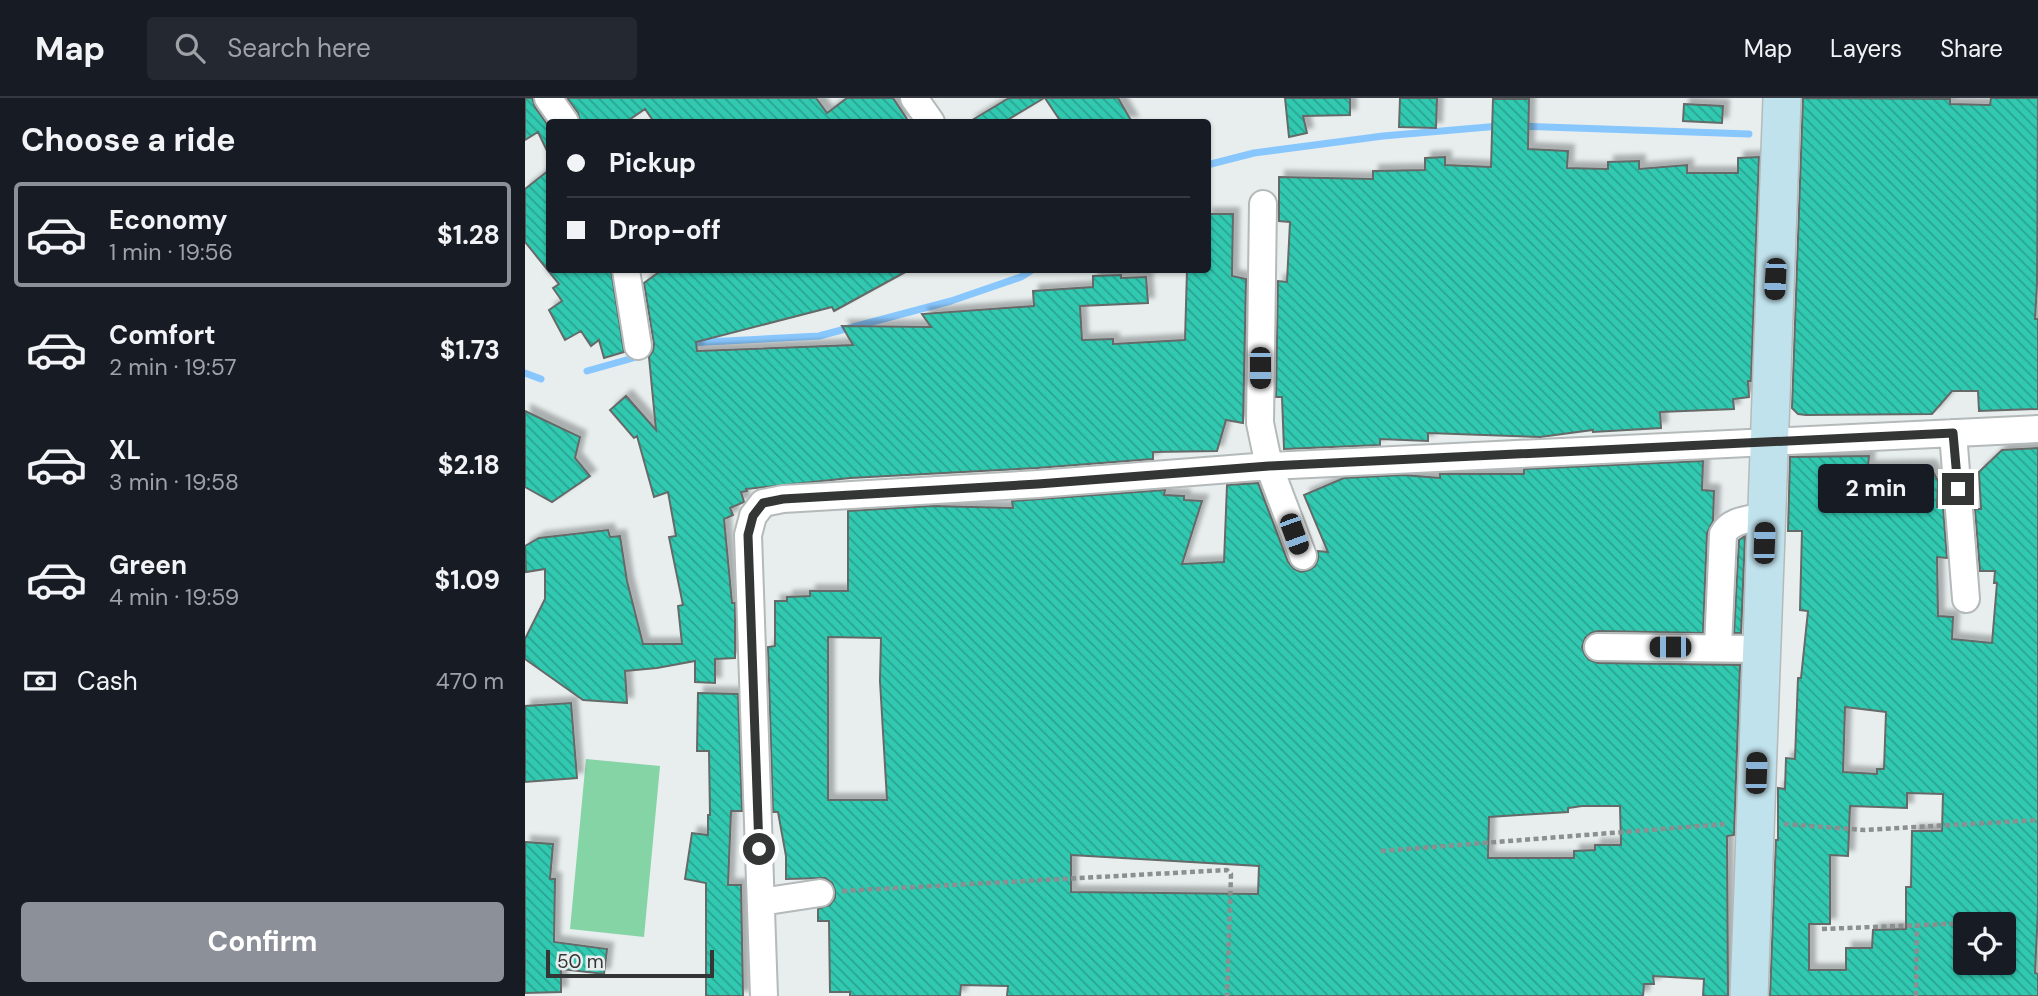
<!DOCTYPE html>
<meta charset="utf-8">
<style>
:root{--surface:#171b24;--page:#242831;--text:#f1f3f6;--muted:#9ea1a6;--line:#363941;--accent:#8c9099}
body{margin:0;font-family:"DM Sans",sans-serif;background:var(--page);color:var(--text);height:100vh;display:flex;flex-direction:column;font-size:26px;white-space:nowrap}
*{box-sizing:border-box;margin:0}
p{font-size:23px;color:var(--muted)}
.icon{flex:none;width:38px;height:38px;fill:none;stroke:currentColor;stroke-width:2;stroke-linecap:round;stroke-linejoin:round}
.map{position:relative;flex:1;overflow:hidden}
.details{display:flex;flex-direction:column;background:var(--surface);width:525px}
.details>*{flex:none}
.guide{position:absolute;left:21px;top:21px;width:665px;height:154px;border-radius:7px;box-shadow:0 2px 5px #0004;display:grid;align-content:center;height:154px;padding:0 21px;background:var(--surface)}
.controls{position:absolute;left:1428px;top:814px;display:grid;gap:14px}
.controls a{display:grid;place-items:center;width:63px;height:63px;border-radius:7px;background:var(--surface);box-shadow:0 2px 5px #0004;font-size:35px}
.scale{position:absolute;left:21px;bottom:18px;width:168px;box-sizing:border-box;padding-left:7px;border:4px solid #343636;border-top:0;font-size:19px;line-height:24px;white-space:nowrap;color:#343636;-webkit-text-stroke:5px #e8eeee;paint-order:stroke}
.end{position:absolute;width:32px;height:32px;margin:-16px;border:9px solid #343636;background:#fff;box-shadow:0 0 0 4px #fff}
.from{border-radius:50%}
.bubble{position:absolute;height:49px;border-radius:7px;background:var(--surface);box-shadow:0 2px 5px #0004;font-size:23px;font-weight:700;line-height:49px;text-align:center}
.car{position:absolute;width:21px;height:42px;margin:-21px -10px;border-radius:9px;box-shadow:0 0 5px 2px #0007;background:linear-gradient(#222 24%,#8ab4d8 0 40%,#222 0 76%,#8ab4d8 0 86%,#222 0)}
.guide b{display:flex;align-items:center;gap:24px;height:66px;font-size:26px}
.guide b+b{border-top:2px solid var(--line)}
.guide i{width:18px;height:18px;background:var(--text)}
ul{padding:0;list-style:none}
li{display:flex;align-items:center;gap:21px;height:105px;margin:0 14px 10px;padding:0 7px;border:4px solid transparent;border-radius:7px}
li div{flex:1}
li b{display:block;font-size:26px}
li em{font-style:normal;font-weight:700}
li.on{border-color:var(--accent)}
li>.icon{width:63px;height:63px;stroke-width:1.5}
h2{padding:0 21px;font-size:32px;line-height:84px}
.pay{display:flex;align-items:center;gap:18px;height:77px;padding:0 21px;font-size:26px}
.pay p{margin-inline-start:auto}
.cta{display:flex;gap:14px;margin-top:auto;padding:14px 21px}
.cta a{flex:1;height:80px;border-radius:7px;background:var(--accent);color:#fff;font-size:28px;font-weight:700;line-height:80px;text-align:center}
header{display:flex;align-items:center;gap:42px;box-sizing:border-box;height:98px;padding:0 35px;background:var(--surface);border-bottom:2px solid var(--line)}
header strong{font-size:33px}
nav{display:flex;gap:38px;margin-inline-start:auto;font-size:24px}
.search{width:490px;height:63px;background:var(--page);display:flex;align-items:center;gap:18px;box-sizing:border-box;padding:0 24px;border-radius:7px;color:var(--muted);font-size:26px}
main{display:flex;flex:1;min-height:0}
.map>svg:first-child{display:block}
.green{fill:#85d4a5}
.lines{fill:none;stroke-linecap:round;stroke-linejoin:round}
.stream{stroke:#88c7fe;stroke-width:7}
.building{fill:url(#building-back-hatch);stroke:#656a68;stroke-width:2;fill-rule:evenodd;filter:url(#shadow)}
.street-casing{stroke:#b4b9b9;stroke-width:30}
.secondary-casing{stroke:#b4b9b9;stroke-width:40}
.path{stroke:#8b8f8f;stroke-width:4.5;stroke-dasharray:5 3.5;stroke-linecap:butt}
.street{stroke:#fff;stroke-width:26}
.secondary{stroke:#c0e2ed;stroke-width:37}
.route{stroke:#343636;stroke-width:9}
</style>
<header>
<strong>Map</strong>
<div class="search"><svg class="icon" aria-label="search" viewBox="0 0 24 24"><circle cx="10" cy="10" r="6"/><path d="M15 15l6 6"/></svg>Search here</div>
<nav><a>Map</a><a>Layers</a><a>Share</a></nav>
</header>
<main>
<section class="details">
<h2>Choose a ride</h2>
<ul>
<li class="on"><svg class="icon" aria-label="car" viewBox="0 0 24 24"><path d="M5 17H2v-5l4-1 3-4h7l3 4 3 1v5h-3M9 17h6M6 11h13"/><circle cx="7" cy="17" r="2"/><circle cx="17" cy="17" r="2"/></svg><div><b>Economy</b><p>1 min · 19:56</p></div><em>$1.28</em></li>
<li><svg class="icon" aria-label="car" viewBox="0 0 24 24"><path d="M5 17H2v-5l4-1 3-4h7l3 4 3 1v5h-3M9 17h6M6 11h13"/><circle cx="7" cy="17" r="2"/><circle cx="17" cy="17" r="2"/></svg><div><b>Comfort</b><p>2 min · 19:57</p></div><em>$1.73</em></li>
<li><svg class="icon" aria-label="car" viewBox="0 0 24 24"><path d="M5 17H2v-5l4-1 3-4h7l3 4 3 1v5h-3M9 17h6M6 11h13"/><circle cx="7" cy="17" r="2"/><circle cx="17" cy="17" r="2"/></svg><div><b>XL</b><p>3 min · 19:58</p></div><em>$2.18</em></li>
<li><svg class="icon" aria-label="car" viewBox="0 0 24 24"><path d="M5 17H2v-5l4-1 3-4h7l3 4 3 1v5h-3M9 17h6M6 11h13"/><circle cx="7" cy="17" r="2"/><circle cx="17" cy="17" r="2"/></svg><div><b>Green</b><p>4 min · 19:59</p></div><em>$1.09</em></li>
</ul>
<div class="pay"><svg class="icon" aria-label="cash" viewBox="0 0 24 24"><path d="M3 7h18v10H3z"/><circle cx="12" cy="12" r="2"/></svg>Cash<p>470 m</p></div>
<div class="cta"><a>Confirm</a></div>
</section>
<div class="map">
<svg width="1513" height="898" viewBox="0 0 1513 898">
<defs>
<pattern id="building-back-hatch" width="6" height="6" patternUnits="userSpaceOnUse" patternTransform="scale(1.75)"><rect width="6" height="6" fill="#31c9b1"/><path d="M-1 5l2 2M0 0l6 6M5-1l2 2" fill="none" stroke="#2aa491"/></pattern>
<filter id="shadow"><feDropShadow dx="6" dy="-6" stdDeviation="2" flood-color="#0004"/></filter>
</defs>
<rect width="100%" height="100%" fill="#e8eeee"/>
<!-- green -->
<path class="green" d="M61 661 135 668 119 839 45 831Z"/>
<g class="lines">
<!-- stream -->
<path class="stream" d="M994 28 1224 36
M682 67 729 55 858 38 975 28
M162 245 294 238 426 203 496 179 507 172
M62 273 133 253
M0 275 16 281"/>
</g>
<!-- building -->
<path class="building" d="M0 0H7L10 9 24 29V57L13 34 0 42Z
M42 0H291L302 15 322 0H368L384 24H129L120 11 101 24H55L53 15Z
M484 0H519L479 24H444Z
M520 0H593L607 24H536Z
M760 0H825V17L778 18 782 35 764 39Z
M875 0H912L911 30 874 29Z
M1278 0 1425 1V6L1465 7 1466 0H1513L1512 186 1510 221H1513V311L1454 313 1453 293H1427L1407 316 1281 317 1273 316 1267 310Z
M968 1H1004L1003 51 1043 53 1042 70 1083 71V64L1114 63V71L1162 67V75H1213V60L1234 59 1226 283H1223L1224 299 1208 301 1209 311 1135 314 1136 330 1068 334V332L1015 339 903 335V343L855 341V347L759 351 757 299H751L753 183 762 184 765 124 754 123V79L848 81V73L900 72V60L920 59V67L966 69Z
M1159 6 1198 8 1197 25 1158 23Z
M24 72V172H86L99 254 79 260 74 242 66 248 56 233 40 242 24 212 37 203 28 190 34 186 0 144V91Z
M682 116H708L707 178 721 181 718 325 701 322 692 353 628 354V361L512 370 325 380 221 391 222 393 216 394 219 404 205 410 208 417 199 421 207 505H210V560L190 561V585L170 584V563L132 570 100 573 102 605 58 602 0 561V541L20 501V471L1 474 0 448 14 440 83 432 85 439 95 438 102 483 118 546H157L153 508 158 507 144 439 151 438 143 394 129 399 112 338 109 340 85 312 101 298 131 332 124 259 128 253 129 246 119 185 137 172H384L309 213 307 209 171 244 172 253 328 247 317 228 406 229 397 216 509 208 508 193 568 189V178L596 177V180L621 179 623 205 555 208 557 242 588 241V246L660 242 662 172H682Z
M0 313 55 339 50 360 65 378 27 404 0 389Z
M1513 350V811L1510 875 1513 876V898H1245L1251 742H1253V690L1260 691 1261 660 1270 661 1273 580H1276L1283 513 1275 512 1277 433H1263L1265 359 1344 358 1343 369 1405 368 1413 383 1412 409H1418L1422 460 1412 459 1413 518 1428 519 1427 541 1467 545 1472 485H1469L1470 473H1455L1450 411H1456L1454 374 1477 352ZM1320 609 1361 614 1359 671H1352V676L1318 674ZM1382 695 1418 696 1417 733H1387L1386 789H1381V831L1348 832 1347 850H1321V872H1284V826H1305V757L1323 758 1325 708 1382 710ZM1433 826H1480L1479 864H1433Z
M1178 363 1177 392 1189 393 1188 423 1182 435 1178 535 1073 533 1066 535 1060 540 1057 549 1060 557 1064 562 1073 565 1215 567 1209 737 1202 738 1203 898H1178L1179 881 1128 878 1129 886H1119L1118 898H482L483 888 436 887 435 898H325V894H305L304 823H293V811L305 807 310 800V792L307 785 300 780 261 781V758L253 714H248L243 549 250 548V503H262V499L285 498V493H323V413L406 408 488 410 487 403 640 392 639 397 659 398V402L677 403 657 466 699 464 702 387 733 385 763 464 769 471 776 474 784 472 790 468 793 461V453L803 454 779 397 819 380 878 377 915 380V376H999V371ZM303 539 356 540 355 583 362 702H303ZM1095 708 1096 747H1070V752L1049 753V760H963L964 719 1043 714V710L1057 708ZM546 757 734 768 733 796 546 794Z
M1220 438 1216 535H1209L1214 442Z
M173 595 213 596 217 713H206L203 787H216L218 898H181V785L160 781 167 735 183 737V717H185L184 653H172Z
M46 605 52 680 0 684V608Z
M0 744 28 746 25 781H30L29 844 82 851 79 876 36 871V894L0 895Z"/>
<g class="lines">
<!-- street casing -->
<g class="street-casing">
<path id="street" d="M23 0 40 24
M389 0 406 24
M738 106 735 325 744 368 778 458
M101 172 113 248
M1428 335 1441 501
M1073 549 1235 551
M1193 550 1198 436C1206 421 1225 422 1240 418
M236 804 295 795
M239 898 223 437 228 418 238 405 258 401 513 386 744 368 1513 331"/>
</g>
<!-- secondary casing -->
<g class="secondary-casing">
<path id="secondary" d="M1224 898 1257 0"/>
</g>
<!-- path -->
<path class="path" d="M1259 726 1340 732 1513 722
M856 753 1201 726
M317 793 702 772 706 776 702 898
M1297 831 1449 825
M1391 898 1392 827"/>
<!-- street -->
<use href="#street" class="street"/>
<!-- secondary -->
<use href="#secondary" class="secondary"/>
</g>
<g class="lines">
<!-- route -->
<path class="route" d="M234 751 223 437 228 418 238 405 258 401 513 386 744 368 1428 335 1433 391"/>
</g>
</svg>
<div class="controls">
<a><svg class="icon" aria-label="locate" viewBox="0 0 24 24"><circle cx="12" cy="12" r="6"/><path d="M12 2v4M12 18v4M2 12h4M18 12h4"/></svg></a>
</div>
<div class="scale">50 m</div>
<i class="end from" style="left:234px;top:751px"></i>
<i class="end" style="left:1433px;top:391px"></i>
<div class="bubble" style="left:1293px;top:366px;width:116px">2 min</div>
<i class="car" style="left:1250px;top:181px;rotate:183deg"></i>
<i class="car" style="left:735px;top:270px;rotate:180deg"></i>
<i class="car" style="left:769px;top:436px;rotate:160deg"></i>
<i class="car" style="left:1239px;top:445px;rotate:2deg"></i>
<i class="car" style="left:1145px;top:549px;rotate:270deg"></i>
<i class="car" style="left:1231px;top:675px;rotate:2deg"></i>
<div class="guide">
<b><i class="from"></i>Pickup</b>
<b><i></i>Drop-off</b>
</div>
</div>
</main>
